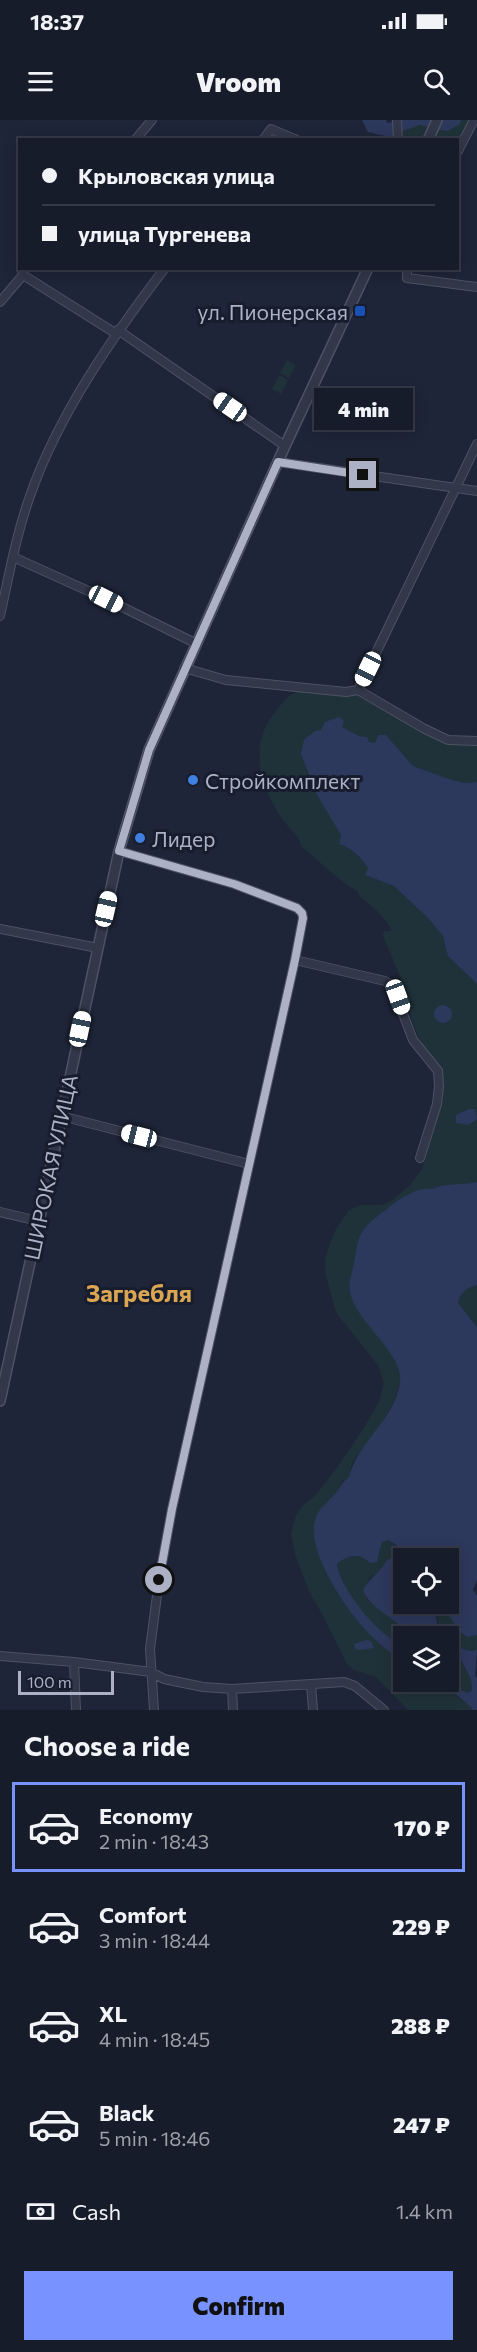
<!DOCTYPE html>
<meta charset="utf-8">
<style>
:root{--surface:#161c2a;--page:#232936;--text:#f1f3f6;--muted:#9ea1a8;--line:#353a47;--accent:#7893ff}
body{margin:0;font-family:Commissioner,sans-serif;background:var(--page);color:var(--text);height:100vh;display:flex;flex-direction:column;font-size:22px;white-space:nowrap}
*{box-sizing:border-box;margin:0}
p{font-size:20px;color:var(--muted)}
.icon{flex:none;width:33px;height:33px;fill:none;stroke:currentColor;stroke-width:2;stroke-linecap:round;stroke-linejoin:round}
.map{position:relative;height:1590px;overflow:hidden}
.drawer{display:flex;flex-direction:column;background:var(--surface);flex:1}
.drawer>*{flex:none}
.top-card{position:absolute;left:18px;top:18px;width:441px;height:132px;border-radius:0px;box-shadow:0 3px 15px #0003,0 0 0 2px var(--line);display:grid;align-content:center;height:132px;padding:0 24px;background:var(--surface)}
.tools{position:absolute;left:393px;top:1428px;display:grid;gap:12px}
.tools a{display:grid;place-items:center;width:66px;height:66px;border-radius:0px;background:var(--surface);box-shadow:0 3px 15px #0003,0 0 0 2px var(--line);font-size:30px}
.scale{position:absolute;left:18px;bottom:15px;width:96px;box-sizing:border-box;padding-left:6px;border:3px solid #acb1c6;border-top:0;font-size:16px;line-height:21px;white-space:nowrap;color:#acb1c6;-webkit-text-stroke:4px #181d2d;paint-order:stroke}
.end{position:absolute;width:27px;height:27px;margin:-14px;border:8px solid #acb1c6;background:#111;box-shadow:0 0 0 3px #111}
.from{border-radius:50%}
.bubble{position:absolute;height:42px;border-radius:0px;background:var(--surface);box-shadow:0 3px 15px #0003,0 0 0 2px var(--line);font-size:20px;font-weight:800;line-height:42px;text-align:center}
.car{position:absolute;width:18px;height:36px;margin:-18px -9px;border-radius:8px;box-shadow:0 0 4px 2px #0007;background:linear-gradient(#fff 24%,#345 0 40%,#fff 0 76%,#345 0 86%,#fff 0)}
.top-card b{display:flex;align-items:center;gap:21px;height:57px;font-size:22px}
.top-card b+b{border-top:2px solid var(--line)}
.top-card i{width:15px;height:15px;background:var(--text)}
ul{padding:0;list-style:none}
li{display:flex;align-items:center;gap:18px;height:90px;margin:0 12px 9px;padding:0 12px;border:3px solid transparent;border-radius:0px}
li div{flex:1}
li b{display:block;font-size:22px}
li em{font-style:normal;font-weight:800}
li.active{border-color:var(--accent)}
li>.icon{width:54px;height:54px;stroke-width:1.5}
h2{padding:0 24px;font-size:27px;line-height:72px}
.pay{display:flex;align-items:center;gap:15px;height:66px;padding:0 24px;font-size:22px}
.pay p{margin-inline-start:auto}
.cta{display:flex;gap:12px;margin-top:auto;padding:12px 24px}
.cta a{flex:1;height:69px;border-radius:0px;background:var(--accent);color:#111;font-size:24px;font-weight:800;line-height:69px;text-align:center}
.status{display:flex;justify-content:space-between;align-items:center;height:42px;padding:0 30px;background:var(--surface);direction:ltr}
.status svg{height:16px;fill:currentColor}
header{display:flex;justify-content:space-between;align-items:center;height:78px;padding:0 24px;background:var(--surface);font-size:27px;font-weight:800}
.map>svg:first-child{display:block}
.green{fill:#203239;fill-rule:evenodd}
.water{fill:#2d385d}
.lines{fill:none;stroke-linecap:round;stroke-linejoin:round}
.river{stroke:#2d385d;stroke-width:12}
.minor-casing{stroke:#4d5264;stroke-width:10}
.tertiary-casing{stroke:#4d5264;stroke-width:12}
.minor{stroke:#323749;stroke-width:8}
.tertiary{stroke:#323749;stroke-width:9}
.route{stroke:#acb1c6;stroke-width:8}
.transit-dot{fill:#1a4fb4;stroke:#181d2d;stroke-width:2}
.shop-dot{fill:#3f7fe0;stroke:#181d2d;stroke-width:2}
.labels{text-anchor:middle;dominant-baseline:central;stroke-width:6;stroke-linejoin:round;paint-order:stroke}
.poi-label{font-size:21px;fill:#acb1c6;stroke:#181d2d;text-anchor:start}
.street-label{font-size:21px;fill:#acb1c6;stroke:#181d2d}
.quarter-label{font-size:24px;font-weight:bold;fill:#daa653;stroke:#181d2d}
</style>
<div class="status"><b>18:37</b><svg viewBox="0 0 49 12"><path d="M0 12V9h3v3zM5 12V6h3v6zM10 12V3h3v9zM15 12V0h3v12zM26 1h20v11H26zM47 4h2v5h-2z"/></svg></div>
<header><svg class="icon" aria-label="menu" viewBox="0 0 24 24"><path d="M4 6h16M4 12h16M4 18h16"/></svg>Vroom<svg class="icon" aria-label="search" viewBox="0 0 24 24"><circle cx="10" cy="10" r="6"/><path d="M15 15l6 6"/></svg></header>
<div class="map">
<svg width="477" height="1590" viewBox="0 0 477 1590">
<rect width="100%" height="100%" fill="#1e2538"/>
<!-- green -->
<path class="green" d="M401 0H430L421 20 401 19Z
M459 0H471L458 27V20H433L439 7 448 9Z
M287 240 296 245 289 258 280 253Z
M279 255 288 260 281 274 272 269Z
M300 571 358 576 445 624 477 625V662L464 663 446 658 413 646 386 615 375 623 369 622 366 617 359 616 342 607 306 650 313 661 316 673 339 710 341 715 339 724C352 728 361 737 368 748L365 755 394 766 428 798 443 816 448 836 477 864V1062L449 1066H438L388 1088 380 1095 349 1170 358 1190 393 1235 400 1248V1261L395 1279 380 1307 353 1341 349 1357 342 1361 339 1370 317 1395V1430L324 1448 358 1501 403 1544 404 1562H439L454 1572 459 1579 469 1584 473 1590H408L376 1557 354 1550 347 1544 323 1496 309 1471 295 1434 291 1413 296 1396 302 1386 315 1376 336 1349 362 1311 379 1282 384 1263 378 1245 338 1195 334 1185 326 1155 325 1140 329 1126 336 1109 349 1090 360 1085H382L391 1081 410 1065 422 1049 440 987 443 962 440 946 422 925 411 898 401 858 383 816 384 811H392C385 796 372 786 359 776L358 772 338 758 301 726C300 715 289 709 283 700 261 669 248 627 273 595 281 585 287 574 300 571ZM447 885 449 901 439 902 437 887Z
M477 1165V1207L458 1183C460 1172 467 1168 477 1165Z
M388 1420C409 1434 403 1461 404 1483L400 1481 396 1446 387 1440 381 1451 369 1458 367 1480 386 1492 408 1515 404 1516 403 1522C399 1521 393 1520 390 1518 370 1505 340 1467 337 1444 351 1433 361 1435 377 1442L382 1422Z
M404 1484H443L459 1511 467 1517 477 1515V1530L470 1531 449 1524 448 1516H439L437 1509 438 1498 421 1486H407Z
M461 1540 471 1559 472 1570 468 1573 448 1562 449 1542Z"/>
<!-- water -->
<path class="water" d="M362 0H386L388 4H394L395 17 368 12Z
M339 597 344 601 342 607 359 616 367 617 369 622 375 623 379 615H386L413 646 446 658 464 663 477 662V864L448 836 443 816 428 798 394 766 365 755 368 748C361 737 352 728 339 724L341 715 316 673 301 634 304 620 315 611 321 610 325 602Z
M434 894a9 9 0 1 1 18 0a9 9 0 1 1-18 0Z
M469 989H475L477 999 468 1005 456 1003V995Z
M477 1062V1165C467 1168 460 1172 458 1183L477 1207V1460L473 1470 477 1476V1515L467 1517 459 1511 442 1484H448V1438H404L403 1444 396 1425 388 1420 382 1422 377 1442 370 1443C360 1432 348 1435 337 1444 340 1467 371 1505 390 1518 393 1520 399 1521 403 1522V1544C388 1530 369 1516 356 1499 339 1477 303 1424 317 1395 320 1388 330 1380 335 1374 341 1368 341 1362 349 1357 358 1321 395 1300 400 1262 404 1233 356 1203 350 1172 348 1164 352 1152 354 1144 359 1111 360 1109 387 1089 398 1080 418 1066 432 1069 442 1063 464 1065 477 1062Z
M392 1438 396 1446 400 1481C410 1488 423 1487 435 1490L439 1516H408C398 1497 371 1491 363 1470 370 1457 380 1453 387 1440Z
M366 1520 371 1521 374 1528 358 1530 355 1528 354 1524Z
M449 1524 470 1531 477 1530 475 1556 477 1558V1590H473C468 1582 460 1580 454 1572L444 1574 439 1562H456L459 1569 468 1573 472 1570 471 1559 461 1540 449 1542Z"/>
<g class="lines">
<!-- river -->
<path class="river" d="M372 0 377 8 387 10 416 0
M424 0 446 5 455 0"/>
<!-- minor casing -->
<g class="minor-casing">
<path id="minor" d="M397 0 398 20
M135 20 152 0
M263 20 271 9 297 20
M458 31 474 0
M407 148V158L477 167
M23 155 115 213
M0 182 23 155 22 148
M118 210 285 326
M278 342 477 371
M13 437 106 479 195 523
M0 496C9 456 16 415 30 376 58 295 113 216 165 148
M184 548 226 560 346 572 358 570 423 608 448 620 477 621
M358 570 477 324
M119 731 234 764 297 788 302 793 303 798 295 840 172 1389 159 1460 150 1529 154 1590
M0 809 98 828
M295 840 385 861 392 865 413 920 438 951 439 966 437 984 420 1038
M61 996 249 1044
M0 1092 38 1101
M0 1536 74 1542 151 1552 164 1559 203 1567 232 1569 344 1562 355 1566 384 1590
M74 1542 76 1590
M311 1564 313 1590
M232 1569 233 1590"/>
</g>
<!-- tertiary casing -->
<g class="tertiary-casing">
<path id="tertiary" d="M428 20 437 0
M0 1281 119 731 149 630 285 326 368 148"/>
</g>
<!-- minor -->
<use href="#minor" class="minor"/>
<!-- tertiary -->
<use href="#tertiary" class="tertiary"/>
</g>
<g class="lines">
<!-- route -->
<path class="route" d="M159 1460 172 1389 295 840 303 798 302 793 297 788 234 764 119 731 149 630 278 342 363 355"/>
</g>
<!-- markers -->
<rect class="transit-dot" x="354" y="185" width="12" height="12" rx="3"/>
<g class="shop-dot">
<circle cx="193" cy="660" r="6"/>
<circle cx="140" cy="718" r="6"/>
</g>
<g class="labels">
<!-- poi labels -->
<g class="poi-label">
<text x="348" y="191" text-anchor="end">ул. Пионерская</text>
<text x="205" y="660">Стройкомплект</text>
<text x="152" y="718">Лидер</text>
</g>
<!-- street labels -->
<g class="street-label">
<text transform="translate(50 1047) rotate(-78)">ШИРОКАЯ УЛИЦА</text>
</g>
<!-- quarter labels -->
<g class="quarter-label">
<text x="139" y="1172">Загребля</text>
</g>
</g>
</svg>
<div class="tools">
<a><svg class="icon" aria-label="locate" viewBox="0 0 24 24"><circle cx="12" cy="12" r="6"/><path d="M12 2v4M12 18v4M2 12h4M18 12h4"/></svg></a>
<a><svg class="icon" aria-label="layers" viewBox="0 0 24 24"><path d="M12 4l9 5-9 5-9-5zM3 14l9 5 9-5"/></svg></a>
</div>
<div class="scale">100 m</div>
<i class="end from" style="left:159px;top:1460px"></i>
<i class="end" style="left:363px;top:355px"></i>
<div class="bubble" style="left:314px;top:268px;width:99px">4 min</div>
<i class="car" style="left:230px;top:287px;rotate:305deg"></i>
<i class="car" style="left:106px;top:479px;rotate:117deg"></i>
<i class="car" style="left:368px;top:549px;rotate:206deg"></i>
<i class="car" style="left:106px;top:789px;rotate:13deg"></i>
<i class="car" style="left:398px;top:877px;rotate:160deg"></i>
<i class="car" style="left:80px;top:909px;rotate:12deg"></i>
<i class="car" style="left:139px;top:1016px;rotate:284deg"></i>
<div class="top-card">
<b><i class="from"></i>Крыловская улица</b>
<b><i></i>улица Тургенева</b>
</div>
</div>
<section class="drawer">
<h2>Choose a ride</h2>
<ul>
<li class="active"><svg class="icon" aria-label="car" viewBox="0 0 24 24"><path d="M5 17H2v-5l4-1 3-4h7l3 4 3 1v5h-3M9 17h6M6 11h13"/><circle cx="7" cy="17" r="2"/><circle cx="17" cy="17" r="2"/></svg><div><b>Economy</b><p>2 min · 18:43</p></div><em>170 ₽</em></li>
<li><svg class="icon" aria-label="car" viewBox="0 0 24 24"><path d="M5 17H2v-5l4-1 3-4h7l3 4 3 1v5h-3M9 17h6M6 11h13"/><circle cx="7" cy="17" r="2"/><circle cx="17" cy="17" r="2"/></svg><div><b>Comfort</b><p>3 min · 18:44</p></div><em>229 ₽</em></li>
<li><svg class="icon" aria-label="car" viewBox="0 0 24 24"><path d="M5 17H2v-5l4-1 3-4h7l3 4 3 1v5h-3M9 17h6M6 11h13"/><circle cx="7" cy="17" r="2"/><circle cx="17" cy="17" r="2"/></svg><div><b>XL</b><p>4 min · 18:45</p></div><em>288 ₽</em></li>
<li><svg class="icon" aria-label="car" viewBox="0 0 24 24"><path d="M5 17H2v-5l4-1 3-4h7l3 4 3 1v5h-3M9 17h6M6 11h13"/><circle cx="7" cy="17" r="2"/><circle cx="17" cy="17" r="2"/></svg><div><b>Black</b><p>5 min · 18:46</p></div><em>247 ₽</em></li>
</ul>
<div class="pay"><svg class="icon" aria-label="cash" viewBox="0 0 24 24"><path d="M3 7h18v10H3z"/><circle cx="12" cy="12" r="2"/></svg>Cash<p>1.4 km</p></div>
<div class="cta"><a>Confirm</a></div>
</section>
